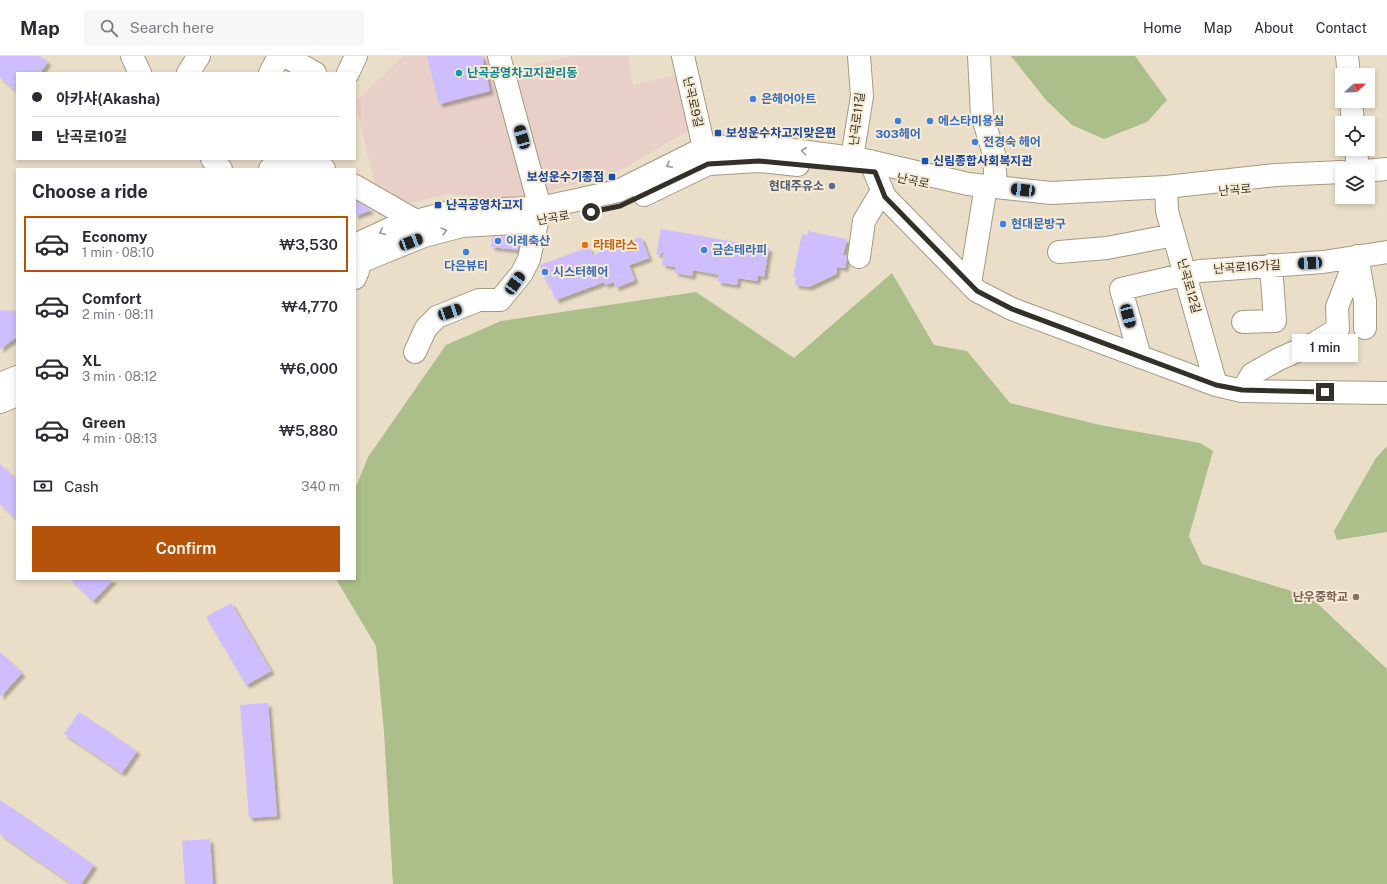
<!DOCTYPE html>
<meta charset="utf-8">
<style>
:root{--surface:#fff;--page:#f7f7f7;--text:#2b2b33;--muted:#7c7c81;--line:#e1e1e2;--accent:#b45309}
body{margin:0;font-family:"Public Sans","Noto Sans KR",sans-serif;background:var(--page);color:var(--text);height:100vh;display:flex;flex-direction:column;font-size:15px;white-space:nowrap}
*{box-sizing:border-box;margin:0}
p{font-size:13px;color:var(--muted)}
.icon{flex:none;width:22px;height:22px;fill:none;stroke:currentColor;stroke-width:2;stroke-linecap:round;stroke-linejoin:round}
.map{position:relative;flex:1;overflow:hidden}
.panel{position:absolute;left:16px;top:112px;width:340px;height:412px;display:flex;flex-direction:column;background:var(--surface);border-radius:0px;box-shadow:0 2px 6px #0003}
.panel>*{flex:none}
.top-card{position:absolute;left:16px;top:16px;width:340px;height:88px;border-radius:0px;box-shadow:0 2px 6px #0003;display:grid;align-content:center;height:88px;padding:0 16px;background:var(--surface)}
.needle{width:26px;rotate:68deg}
.tools{position:absolute;left:1335px;top:12px;display:grid;gap:8px}
.tools a{display:grid;place-items:center;width:40px;height:40px;border-radius:0px;background:var(--surface);box-shadow:0 2px 6px #0003;font-size:20px}
.end{position:absolute;width:18px;height:18px;margin:-9px;border:5px solid #343027;background:#fff;box-shadow:0 0 0 2px #fff}
.from{border-radius:50%}
.bubble{position:absolute;height:28px;border-radius:0px;background:var(--surface);box-shadow:0 2px 6px #0003;font-size:13px;font-weight:600;line-height:28px;text-align:center}
.car{position:absolute;width:12px;height:24px;margin:-12px -6px;border-radius:5px;box-shadow:0 0 3px 1px #0007;background:linear-gradient(#222 24%,#8ab4d8 0 40%,#222 0 76%,#8ab4d8 0 86%,#222 0)}
.top-card b{display:flex;align-items:center;gap:14px;height:38px;font-size:15px}
.top-card b+b{border-top:1px solid var(--line)}
.top-card i{width:10px;height:10px;background:var(--text)}
ul{padding:0;list-style:none}
li{display:flex;align-items:center;gap:12px;height:56px;margin:0 8px 6px;padding:0 8px;border:2px solid transparent;border-radius:0px}
li div{flex:1}
li b{display:block;font-size:15px}
li em{font-style:normal;font-weight:600}
li.on{border-color:var(--accent)}
li>.icon{width:36px;height:36px;stroke-width:1.5}
h2{padding:0 16px;font-size:18px;line-height:48px}
.pay{display:flex;align-items:center;gap:10px;height:44px;padding:0 16px;font-size:15px}
.pay p{margin-inline-start:auto}
.primary-button{display:flex;gap:8px;margin-top:auto;padding:8px 16px}
.primary-button a{flex:1;height:46px;border-radius:0px;background:var(--accent);color:#fff;font-size:16px;font-weight:600;line-height:46px;text-align:center}
header{display:flex;align-items:center;gap:24px;box-sizing:border-box;height:56px;padding:0 20px;background:var(--surface);border-bottom:1px solid var(--line)}
header strong{font-size:19px}
nav{display:flex;gap:22px;margin-inline-start:auto;font-size:14px}
.search{width:280px;height:36px;background:var(--page);display:flex;align-items:center;gap:10px;box-sizing:border-box;padding:0 14px;border-radius:0px;color:var(--muted);font-size:15px}
.map>svg:first-child{display:block}
.industrial{fill:#e8cfc8}
.green{fill:#acbe89}
.building{fill:#cfbeff;filter:url(#shadow)}
.lines{fill:none;stroke-linecap:round;stroke-linejoin:round}
.minor-casing{stroke:#a59984;stroke-width:24}
.major-casing{stroke:#a59984;stroke-width:24}
.minor{stroke:#fff;stroke-width:22}
.major{stroke:#fff;stroke-width:22}
.oneway{stroke:#9a9893}
.route{stroke:#343027;stroke-width:5}
.culture-dot{fill:#0f9aa8;stroke:#f8ebd5;stroke-width:1.5}
.shop-dot{fill:#3f7fe0;stroke:#f8ebd5;stroke-width:1.5}
.transit-dot{fill:#1a4fb4;stroke:#f8ebd5;stroke-width:1.5}
.service-dot{fill:#5c6f8a;stroke:#f8ebd5;stroke-width:1.5}
.food-dot{fill:#e8710a;stroke:#f8ebd5;stroke-width:1.5}
.education-dot{fill:#8d6e63;stroke:#f8ebd5;stroke-width:1.5}
.labels{text-anchor:middle;dominant-baseline:central;stroke-width:4;stroke-linejoin:round;paint-order:stroke}
.culture-label{font-size:12px;font-weight:bold;fill:#0d838f;stroke:#f8ebd5;text-anchor:start}
.shop-label{font-size:12px;font-weight:bold;fill:#366cbe;stroke:#f8ebd5;text-anchor:start}
.street-label{font-size:12px;fill:#343027;stroke:#f8ebd5}
.transit-label{font-size:12px;font-weight:bold;fill:#164399;stroke:#f8ebd5;text-anchor:start}
.service-label{font-size:12px;font-weight:bold;fill:#4e5e75;stroke:#f8ebd5;text-anchor:end}
.food-label{font-size:12px;font-weight:bold;fill:#c56008;stroke:#f8ebd5;text-anchor:start}
.education-label{font-size:12px;font-weight:bold;fill:#785e54;stroke:#f8ebd5;text-anchor:end}
</style>
<header>
<strong>Map</strong>
<div class="search"><svg class="icon" aria-label="search" viewBox="0 0 24 24"><circle cx="10" cy="10" r="6"/><path d="M15 15l6 6"/></svg>Search here</div>
<nav><a>Home</a><a>Map</a><a>About</a><a>Contact</a></nav>
</header>
<div class="map">
<svg width="1387" height="828" viewBox="0 0 1387 828">
<defs>
<filter id="shadow"><feDropShadow dx="3.5" dy="3.5" stdDeviation="1" flood-color="#0004"/></filter>
</defs>
<rect width="100%" height="100%" fill="#eadec8"/>
<!-- industrial -->
<path class="industrial" d="M403 0H488L531 144 447 138 407 148 375 128 355 46Z
M574 0H628L633 29 676 19 689 74 614 118 545 136 511 13Z"/>
<!-- green -->
<path class="green" d="M1011 0H1135L1167 44 1147 66 1104 83 1072 69 1046 44Z
M892 217 934 289 967 295 1010 347 1100 369 1200 387 1213 395 1189 480 1202 508 1305 539 1318 548 1387 613V828H393L384 676 376 590 336 523H355V433L368 401 446 289 501 265 696 236 794 302Z
M1387 390V476L1337 484 1334 475 1376 402Z"/>
<!-- building -->
<path class="building" d="M0 0H40L48 6 40 17H17V35L0 22Z
M427 0H482L490 35 439 48Z
M355 144 371 154 355 160Z
M661 173 769 192 764 221 758 219 757 225 738 222 737 229 718 226 719 219 693 214 692 220 675 217V211L662 209 664 196 656 199Z
M808 175 847 183 843 199 847 200 845 212 837 211 836 218 809 231 795 229 796 221H793L802 178 807 179Z
M520 179 518 194 491 191 492 181Z
M641 181 649 202 629 209 635 224 616 232 614 226 605 229 604 226 556 244 549 228 547 229 540 209 589 191 592 199Z
M0 254 17 255V281L0 293Z
M0 408 17 424V464L0 448Z
M70 523H114L93 545Z
M231 547 271 615 246 629 206 561Z
M0 596 22 617 0 641Z
M268 647 277 760 249 762 240 649Z
M79 656 137 695 122 717 64 678Z
M0 744 94 809 81 828H72L0 778Z
M210 783 213 828H185L182 785Z"/>
<g class="lines">
<!-- minor casing -->
<g class="minor-casing">
<path id="minor" d="M132 0 140 17
M285 0 315 17
M683 0 704 92
M979 0 982 59 994 98 996 131
M1347 0 1349 19
M188 17 199 0
M270 17 279 0
M348 17 356 0
M1351 45 1353 67
M1356 93 1358 115
M852 102 862 40 859 0
M212 103 221 113
M305 103 324 113
M870 105 885 141 977 235 1012 253 1216 329 1242 335 1387 337
M270 113 299 103
M355 130 416 165
M1166 131 1167 155 1216 329
M355 191 358 215 355 222
M1059 196 1107 192 1174 179
M1357 200 1365 245V272
M859 201 864 165 882 135
M970 228 986 130
M1243 266 1275 265 1271 209
M415 296 426 272 437 261 479 244H500L522 217 529 203 540 152 499 0
M1140 301 1121 233 1200 215 1323 206 1387 196
M1242 335 1252 318 1279 303 1315 287 1338 273 1337 251 1357 200"/>
</g>
<!-- major casing -->
<g class="major-casing">
<path id="major" d="M1364 115 1387 113
M644 139 708 108 759 105 798 109
M355 189 394 171 456 154 540 152 618 135 704 92 756 89 860 103 968 128 1051 137 1166 131 1276 119 1342 116
M355 208 424 180 462 170 529 166
M0 328 17 321
M0 346 17 339"/>
</g>
<!-- minor -->
<use href="#minor" class="minor"/>
<!-- major -->
<use href="#major" class="major"/>
</g>
<!-- one-way arrows -->
<defs><path id="oneway-chevron" d="M-2-3.5L2.5 0L-2 3.5" fill="none" stroke-width="1.6" stroke-linecap="round" stroke-linejoin="round"/></defs>
<g class="oneway">
<use href="#oneway-chevron" transform="translate(804 95) rotate(-173)"/>
<use href="#oneway-chevron" transform="translate(669 109) rotate(153)"/>
<use href="#oneway-chevron" transform="translate(444 175) rotate(-15)"/>
<use href="#oneway-chevron" transform="translate(382 176) rotate(155)"/>
</g>
<g class="lines">
<!-- route -->
<path class="route" d="M591 156 620 150 708 108 759 105 875 116 885 141 977 235 1012 253 1216 329 1242 334 1325 336"/>
</g>
<!-- markers -->
<circle class="culture-dot" cx="459" cy="17" r="4"/>
<g class="shop-dot">
<circle cx="753" cy="43" r="4"/>
<circle cx="898" cy="65" r="4"/>
<circle cx="930" cy="65" r="4"/>
<circle cx="975" cy="86" r="4"/>
<circle cx="1003" cy="168" r="4"/>
<circle cx="498" cy="185" r="4"/>
<circle cx="704" cy="194" r="4"/>
<circle cx="466" cy="196" r="4"/>
<circle cx="545" cy="216" r="4"/>
</g>
<g class="transit-dot">
<rect x="714" y="73" width="8" height="8" rx="2"/>
<rect x="921" y="101" width="8" height="8" rx="2"/>
<rect x="608" y="117" width="8" height="8" rx="2"/>
<rect x="434" y="145" width="8" height="8" rx="2"/>
</g>
<circle class="service-dot" cx="832" cy="130" r="4"/>
<circle class="food-dot" cx="585" cy="189" r="4"/>
<circle class="education-dot" cx="1356" cy="541" r="4"/>
<g class="labels">
<!-- culture labels -->
<g class="culture-label">
<text x="467" y="17">난곡공영차고지관리동</text>
</g>
<!-- shop labels -->
<g class="shop-label">
<text x="761" y="43">은헤어아트</text>
<text x="938" y="65">에스타미용실</text>
<text x="898" y="78" text-anchor="middle">303헤어</text>
<text x="983" y="86">전경숙 헤어</text>
<text x="1011" y="168">현대문방구</text>
<text x="506" y="185">이레축산</text>
<text x="712" y="194">금손테라피</text>
<text x="466" y="210" text-anchor="middle">다은뷰티</text>
<text x="553" y="216">시스터헤어</text>
</g>
<!-- street labels -->
<g class="street-label">
<text transform="translate(693 46) rotate(77)">난곡로9길</text>
<text transform="translate(857 63) rotate(-83)">난곡로11길</text>
<text transform="translate(913 125) rotate(12)">난곡로</text>
<text transform="translate(1235 134) rotate(-5)">난곡로</text>
<text transform="translate(553 162) rotate(-10)">난곡로</text>
<text transform="translate(1247 211) rotate(-4)">난곡로16가길</text>
<text transform="translate(1189 230) rotate(74)">난곡로12길</text>
</g>
<!-- transit labels -->
<g class="transit-label">
<text x="726" y="77">보성운수차고지맞은편</text>
<text x="933" y="105">신림종합사회복지관</text>
<text x="604" y="121" text-anchor="end">보성운수기종점</text>
<text x="446" y="149">난곡공영차고지</text>
</g>
<!-- service labels -->
<g class="service-label">
<text x="824" y="130">현대주유소</text>
</g>
<!-- food labels -->
<g class="food-label">
<text x="593" y="189">라테라스</text>
</g>
<!-- education labels -->
<g class="education-label">
<text x="1348" y="541">난우중학교</text>
</g>
</g>
</svg>
<div class="tools">
<a><svg class="needle" viewBox="-14 -14 28 28"><path d="M0-13l5 13h-10z" fill="#e53935"/><path d="M0 13l5-13h-10z" fill="#7c7c81"/></svg></a>
<a><svg class="icon" aria-label="locate" viewBox="0 0 24 24"><circle cx="12" cy="12" r="6"/><path d="M12 2v4M12 18v4M2 12h4M18 12h4"/></svg></a>
<a><svg class="icon" aria-label="layers" viewBox="0 0 24 24"><path d="M12 4l9 5-9 5-9-5zM3 14l9 5 9-5"/></svg></a>
</div>
<i class="end from" style="left:591px;top:156px"></i>
<i class="end" style="left:1325px;top:336px"></i>
<div class="bubble" style="left:1292px;top:278px;width:66px">1 min</div>
<i class="car" style="left:522px;top:81px;rotate:344deg"></i>
<i class="car" style="left:1023px;top:134px;rotate:276deg"></i>
<i class="car" style="left:411px;top:186px;rotate:69deg"></i>
<i class="car" style="left:1310px;top:207px;rotate:267deg"></i>
<i class="car" style="left:515px;top:227px;rotate:35deg"></i>
<i class="car" style="left:450px;top:256px;rotate:71deg"></i>
<i class="car" style="left:1128px;top:260px;rotate:165deg"></i>
<div class="top-card">
<b><i class="from"></i>아카샤(Akasha)</b>
<b><i></i>난곡로10길</b>
</div>
<section class="panel">
<h2>Choose a ride</h2>
<ul>
<li class="on"><svg class="icon" aria-label="car" viewBox="0 0 24 24"><path d="M5 17H2v-5l4-1 3-4h7l3 4 3 1v5h-3M9 17h6M6 11h13"/><circle cx="7" cy="17" r="2"/><circle cx="17" cy="17" r="2"/></svg><div><b>Economy</b><p>1 min · 08:10</p></div><em>₩3,530</em></li>
<li><svg class="icon" aria-label="car" viewBox="0 0 24 24"><path d="M5 17H2v-5l4-1 3-4h7l3 4 3 1v5h-3M9 17h6M6 11h13"/><circle cx="7" cy="17" r="2"/><circle cx="17" cy="17" r="2"/></svg><div><b>Comfort</b><p>2 min · 08:11</p></div><em>₩4,770</em></li>
<li><svg class="icon" aria-label="car" viewBox="0 0 24 24"><path d="M5 17H2v-5l4-1 3-4h7l3 4 3 1v5h-3M9 17h6M6 11h13"/><circle cx="7" cy="17" r="2"/><circle cx="17" cy="17" r="2"/></svg><div><b>XL</b><p>3 min · 08:12</p></div><em>₩6,000</em></li>
<li><svg class="icon" aria-label="car" viewBox="0 0 24 24"><path d="M5 17H2v-5l4-1 3-4h7l3 4 3 1v5h-3M9 17h6M6 11h13"/><circle cx="7" cy="17" r="2"/><circle cx="17" cy="17" r="2"/></svg><div><b>Green</b><p>4 min · 08:13</p></div><em>₩5,880</em></li>
</ul>
<div class="pay"><svg class="icon" aria-label="cash" viewBox="0 0 24 24"><path d="M3 7h18v10H3z"/><circle cx="12" cy="12" r="2"/></svg>Cash<p>340 m</p></div>
<div class="primary-button"><a>Confirm</a></div>
</section>
</div>
